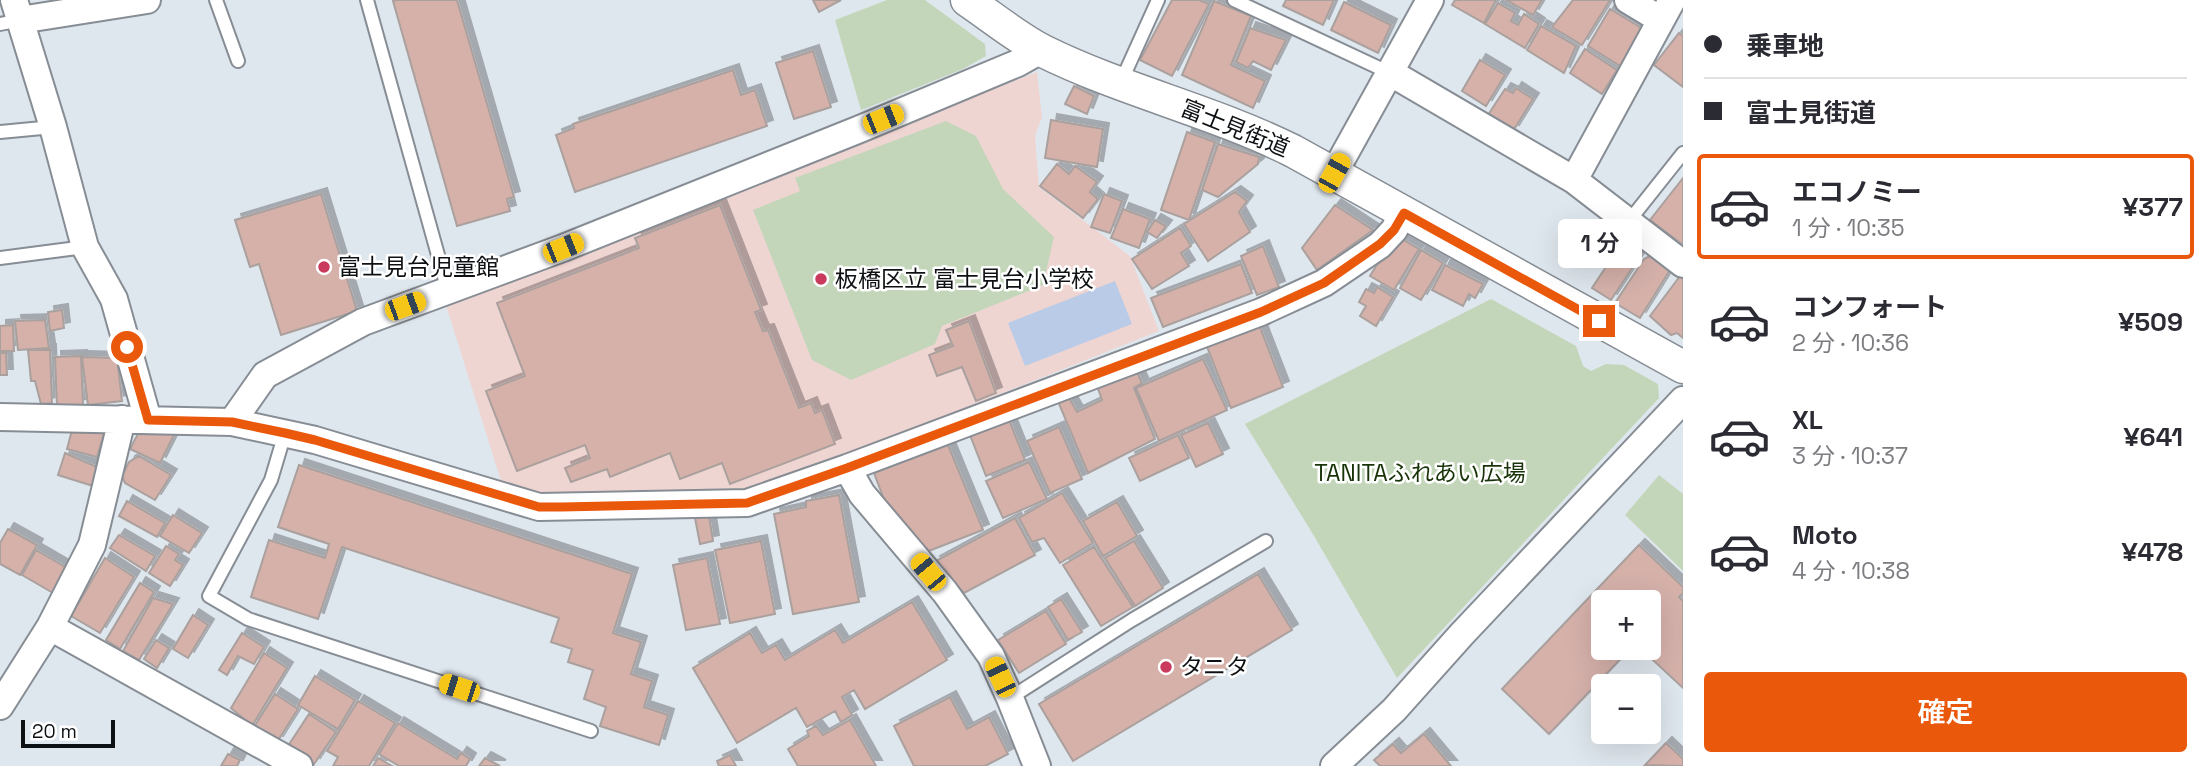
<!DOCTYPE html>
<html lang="ja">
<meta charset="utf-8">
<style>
:root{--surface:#fff;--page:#f7f7f7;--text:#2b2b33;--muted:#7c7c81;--line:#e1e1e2;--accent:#ea580c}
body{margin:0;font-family:"Space Grotesk","Noto Sans JP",sans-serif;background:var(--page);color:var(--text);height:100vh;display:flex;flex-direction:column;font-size:26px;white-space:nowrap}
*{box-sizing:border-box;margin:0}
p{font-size:23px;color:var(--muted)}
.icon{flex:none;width:38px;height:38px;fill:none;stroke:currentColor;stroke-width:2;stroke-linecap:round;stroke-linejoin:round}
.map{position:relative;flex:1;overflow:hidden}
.side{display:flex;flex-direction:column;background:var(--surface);width:525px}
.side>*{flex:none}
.hud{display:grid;align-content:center;height:154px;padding:0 21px;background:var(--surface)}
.tools{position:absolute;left:1591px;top:590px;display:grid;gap:14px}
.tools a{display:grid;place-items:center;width:70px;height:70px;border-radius:7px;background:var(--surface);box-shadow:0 7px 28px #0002;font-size:35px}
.scale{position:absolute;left:21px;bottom:18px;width:94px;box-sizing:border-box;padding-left:7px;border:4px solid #0e1113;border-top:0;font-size:19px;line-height:24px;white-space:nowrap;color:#0e1113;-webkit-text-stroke:5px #fff;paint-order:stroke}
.end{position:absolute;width:32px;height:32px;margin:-16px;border:9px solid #ea580c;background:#fff;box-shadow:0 0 0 4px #fff}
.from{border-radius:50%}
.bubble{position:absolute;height:49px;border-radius:7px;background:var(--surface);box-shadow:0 7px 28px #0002;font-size:23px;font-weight:600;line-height:49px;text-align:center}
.car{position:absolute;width:21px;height:42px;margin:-21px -10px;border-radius:9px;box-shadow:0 0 5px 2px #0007;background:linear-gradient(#f5c518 24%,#345 0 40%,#f5c518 0 76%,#345 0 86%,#f5c518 0)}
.hud b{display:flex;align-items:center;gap:24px;height:66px;font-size:26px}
.hud b+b{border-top:2px solid var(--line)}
.hud i{width:18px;height:18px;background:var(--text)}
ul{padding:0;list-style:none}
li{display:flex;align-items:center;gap:21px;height:105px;margin:0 14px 10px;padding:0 7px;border:4px solid transparent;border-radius:7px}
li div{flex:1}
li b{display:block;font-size:26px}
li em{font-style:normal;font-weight:600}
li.active{border-color:var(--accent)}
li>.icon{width:63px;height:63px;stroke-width:1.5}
.action{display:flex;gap:14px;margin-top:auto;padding:14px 21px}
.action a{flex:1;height:80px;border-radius:7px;background:var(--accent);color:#fff;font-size:28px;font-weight:600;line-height:80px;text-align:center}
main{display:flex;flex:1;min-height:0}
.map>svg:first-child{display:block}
.education{fill:#efd5d2}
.green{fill:#c3d6ba}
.water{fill:#b9cbe7}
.building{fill:#d5b1aa;stroke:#aaa09e;stroke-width:2;filter:url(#shadow)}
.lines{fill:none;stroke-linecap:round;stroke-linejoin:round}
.service-casing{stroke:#878d94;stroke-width:16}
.minor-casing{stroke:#878d94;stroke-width:30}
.tertiary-casing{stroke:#878d94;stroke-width:35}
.service{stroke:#fff;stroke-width:12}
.minor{stroke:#fff;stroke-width:26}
.tertiary{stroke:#fff;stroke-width:32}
.route{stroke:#ea580c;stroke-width:9}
.poi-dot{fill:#ca3a5d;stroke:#fff;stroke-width:2.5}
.labels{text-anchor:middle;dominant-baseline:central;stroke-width:5;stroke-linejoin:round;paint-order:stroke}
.street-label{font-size:23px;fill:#0e1113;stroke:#fff}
.poi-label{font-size:23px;fill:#0e1113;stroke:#fff;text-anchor:start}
.park-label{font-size:23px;fill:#193309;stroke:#fff}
</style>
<main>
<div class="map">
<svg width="1683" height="766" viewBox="0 0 1683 766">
<defs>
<filter id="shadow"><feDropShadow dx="6" dy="-6" stdDeviation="0" flood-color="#0004"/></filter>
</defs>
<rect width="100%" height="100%" fill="#dfe7ee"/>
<!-- education -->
<path class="education" d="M1037 72 1042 117 1035 136 1039 187 1130 256 1159 331 745 495H540L501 481 445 302Z"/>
<!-- green -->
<path class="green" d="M887 0H925L985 44 986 56 963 69 861 110 835 20Z
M946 121 976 136 1003 189 1054 237 1043 285 942 326 935 344 851 380 812 360 753 210 800 191 795 178Z
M1491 299 1576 346 1583 366 1591 371 1606 364 1624 365 1658 384 1659 398 1397 678 1311 531 1245 424Z
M1659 475 1683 494V571L1625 515Z"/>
<!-- water -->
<path class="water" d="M1115 281 1132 324 1025 366 1008 323Z"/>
<!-- building -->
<path class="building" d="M397 0H457L514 197 507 199 510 211 457 226 393 1Z
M813 0H841L819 12Z
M1172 0H1199L1209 4 1172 76 1140 60Z
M1286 0H1334L1323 25 1283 6Z
M1455 0H1496L1484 23 1452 5Z
M1506 0H1542L1533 15Z
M1573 0H1610L1582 45 1552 27Z
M1214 1 1251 16 1231 65 1265 81 1253 108 1182 75Z
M1344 2 1391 25 1378 53 1331 30Z
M1498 3 1515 13 1511 21 1518 25 1524 14 1539 24 1525 48 1485 24Z
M1610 9 1648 32 1625 69 1588 46Z
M1541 26 1576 46 1564 73 1527 50Z
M1250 28 1286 40 1271 70 1253 61 1248 68 1236 62Z
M1679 33 1683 36V87L1654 65Z
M1585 49 1617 70 1602 94 1570 73Z
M813 51 831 107 794 119 776 63Z
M1480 60 1505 75 1486 106 1462 91Z
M733 70 741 95 755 90 767 126 575 192 556 135 574 128 573 124Z
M1074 86 1094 96 1087 114 1065 104Z
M1516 88 1533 99 1513 131 1488 115 1505 89 1513 93Z
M1051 120 1103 129 1097 167 1045 158Z
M1187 132 1215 142 1189 220 1161 210Z
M1218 144 1259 157 1258 164 1218 197 1202 190Z
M1057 164 1069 174 1075 166 1097 182 1090 192 1098 199 1083 218 1040 186Z
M1683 178V245L1650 220Z
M1235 192 1247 201 1239 212 1250 232 1208 261 1184 224Z
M321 194 357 311 281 335 259 264 250 267 235 220Z
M1104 194 1122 201 1110 233 1091 227Z
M720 205 761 310 755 312 763 331 768 330 799 408 811 403 815 413 822 410 835 444 730 484 722 463 680 479 670 453 610 477 607 469 571 482 565 468 590 458 585 445 517 471 486 391 525 376 497 303 639 248 635 238Z
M1335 205 1373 230 1317 270 1302 248Z
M1123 209 1150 219 1139 248 1111 238Z
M1155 220 1166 226 1157 238 1147 232Z
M1180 228 1191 246 1181 253 1189 266 1152 289 1132 259Z
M1395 235 1419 249 1394 290 1370 276Z
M1627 235 1646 247 1611 300 1592 288Z
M1263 246 1279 287 1257 295 1241 256Z
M1421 250 1443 263 1421 300 1400 288Z
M1652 255 1670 270 1640 318 1615 303 1644 259Z
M1241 264 1252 293 1163 327 1151 298Z
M1445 265 1483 284 1475 298 1469 294 1463 306 1432 290Z
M1680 276 1683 278V338L1677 333 1671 335 1650 316Z
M1377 287 1393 297 1376 326 1360 316 1366 306 1359 302 1366 289 1374 293Z
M62 310 64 328 50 331 48 312Z
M45 320 49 348 18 350 15 321Z
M969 321 996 393 976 401 962 367 937 376 929 355 953 346 946 330Z
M1258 322 1283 387 1231 408 1206 344Z
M13 325 14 351H0V326Z
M28 350H50L52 403 41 404 35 381H31Z
M0 353H6L7 375H0Z
M81 356 83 405 57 406 55 357Z
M82 357 117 358 122 401 88 405Z
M1203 359 1227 410 1159 441 1136 388Z
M1136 370 1142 383 1134 388 1155 439 1088 473 1057 399 1067 394 1077 412 1102 400 1096 383Z
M1009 420 1025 460 986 476 970 435Z
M1208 423 1223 454 1196 467 1181 435Z
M1059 427 1082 479 1050 493 1027 441Z
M141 428 175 433 160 463 130 449Z
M72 430H105L97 457 67 449Z
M1178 435 1189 458 1140 481 1129 458Z
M948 445 983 530 926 552 890 515 874 473Z
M65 453 99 468 93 486 58 475Z
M139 456 171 475 155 500 125 483 122 476 129 462Z
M1029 462 1047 499 1003 518 986 481Z
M299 465 632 574 613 633 641 642 631 674 652 681 644 707 668 715 659 745 600 726 606 707 584 699 593 670 568 662 572 649 551 642 559 618 342 547 318 619 251 597 269 540 325 558 329 544 278 527Z
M1062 493 1093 543 1060 563 1044 538 1032 542 1019 518Z
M839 495 859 602 793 614 774 514 806 507V501Z
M127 501 165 523 157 537 119 516Z
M1117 502 1137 536 1103 556 1083 521Z
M173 515 202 533 189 553 160 536Z
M709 516 713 541 700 544 695 518Z
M1015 518 1035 555 964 593 934 562Z
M8 529 37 545 20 575 0 564V543Z
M119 535 155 556 146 571 110 548Z
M761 541 775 614 730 623 715 550Z
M1134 541 1163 588 1135 606 1105 558Z
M1639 545 1683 587V593L1679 597 1683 601V688L1640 648H1648V602H1603V648H1631L1549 734 1502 689Z
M166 546 179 554 175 560 183 565 170 586 149 573Z
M1094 547 1133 607 1101 626 1063 565Z
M36 550 67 568 53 593 22 575Z
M105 558 134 577 100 633 71 616Z
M707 558 720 624 686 630 673 565Z
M1258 574 1292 630 1073 761 1039 704Z
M140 583 154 592 120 649 106 640Z
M153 598 173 604 139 660 123 651Z
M1061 599 1082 632 1068 640 1048 607Z
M912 602 947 660 865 709 854 690 842 697 852 715 841 722 835 711 807 727 796 708 737 743 693 668 750 633 762 653 776 645 785 660 835 630 843 643Z
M1046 611 1066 644 1019 673 998 640Z
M193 615 208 625 188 658 173 649Z
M242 633 264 647 254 664 238 656 227 675 219 670Z
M156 640 169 648 157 668 144 659Z
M264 653 287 668 252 726 231 708Z
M315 676 355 700 338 729 298 705Z
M275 694 298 709 277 742 254 727Z
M950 697 967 729 989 717 1008 754 985 766H914L894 726Z
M358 701 395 723 369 766H333L338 757 327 751Z
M309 714 336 732 314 764 288 746Z
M850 720 876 766H798L788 749 809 736 807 731 816 726 823 735Z
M398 723 457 759 461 753 470 759 466 766H399L379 754Z
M1424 734 1451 766H1380L1374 760 1393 744 1401 753Z
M1666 743 1683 759V766L1645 765Z
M228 754 240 760 237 766H221Z
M730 755 736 766H719L717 761Z
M378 758 392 766H373Z
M485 758 500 766H479Z"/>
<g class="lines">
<!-- service casing -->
<g class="service-casing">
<path id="service" d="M216 0 238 61
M367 0 448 291
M1234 0 1390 73
M0 24 20 20
M1121 82 1158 0
M0 132 53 127
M1629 221 1683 153
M0 258 85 247
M285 433 271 480 209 596 248 619 591 731
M1010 698 1132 620 1266 541"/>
</g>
<!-- minor casing -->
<g class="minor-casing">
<path id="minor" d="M14 0 53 127 85 247 114 299 148 420
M1628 0 1661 20
M20 20 147 0
M1391 73 1574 180 1683 264
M1334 173 1430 0
M1574 180 1672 0
M0 417 232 422 315 440 539 507 747 503 847 468 1261 312 1324 283 1380 245 1394 230 1403 213
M232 422 265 375 363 322 563 248 860 129 1018 63 1041 50
M847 468 862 494 945 592 991 656 1010 698 1037 766
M50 627 299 766
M0 706 50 627 92 545 122 419
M1334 766 1394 710 1462 634 1683 400"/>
</g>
<!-- tertiary casing -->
<g class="tertiary-casing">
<path id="tertiary" d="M967 0C992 17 1016 37 1043 51 1124 91 1213 111 1293 151L1683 367"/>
</g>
<!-- service -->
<use href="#service" class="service"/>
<!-- minor -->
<use href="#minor" class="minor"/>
<!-- tertiary -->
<use href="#tertiary" class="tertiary"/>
</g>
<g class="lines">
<!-- route -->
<path class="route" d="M127 347 148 420 232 422 285 433 315 440 539 507H562L747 503 847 468 1261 312 1324 283 1380 244 1394 230 1404 213 1599 321"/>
</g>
<!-- markers -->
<g class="poi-dot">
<circle cx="324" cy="267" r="7"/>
<circle cx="821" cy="279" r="7"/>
<circle cx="1166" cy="667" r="7"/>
</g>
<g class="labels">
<!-- street labels -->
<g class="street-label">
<text transform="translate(1235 128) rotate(22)">富士見街道</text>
</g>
<!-- poi labels -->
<g class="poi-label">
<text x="338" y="267">富士見台児童館</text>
<text x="835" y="279">板橋区立 富士見台小学校</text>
<text x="1180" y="667">タニタ</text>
</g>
<!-- park labels -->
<g class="park-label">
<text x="1420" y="473">TANITAふれあい広場</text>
</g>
</g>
</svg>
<div class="tools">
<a>+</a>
<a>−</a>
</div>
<div class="scale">20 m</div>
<i class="end from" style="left:127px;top:347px"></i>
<i class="end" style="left:1599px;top:321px"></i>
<div class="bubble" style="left:1558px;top:219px;width:84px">1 分</div>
<i class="car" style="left:883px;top:119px;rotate:68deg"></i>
<i class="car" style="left:1334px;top:173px;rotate:29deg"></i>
<i class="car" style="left:563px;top:248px;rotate:68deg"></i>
<i class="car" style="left:405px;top:306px;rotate:70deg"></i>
<i class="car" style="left:928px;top:572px;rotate:320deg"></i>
<i class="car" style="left:1000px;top:677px;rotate:335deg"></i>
<i class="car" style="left:459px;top:688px;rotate:288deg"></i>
</div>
<section class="side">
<div class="hud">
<b><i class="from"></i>乗車地</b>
<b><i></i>富士見街道</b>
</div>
<ul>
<li class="active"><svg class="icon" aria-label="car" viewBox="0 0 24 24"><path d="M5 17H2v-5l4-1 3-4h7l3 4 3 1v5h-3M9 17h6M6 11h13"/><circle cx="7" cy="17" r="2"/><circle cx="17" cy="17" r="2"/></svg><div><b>エコノミー</b><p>1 分 · 10:35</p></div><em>¥377</em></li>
<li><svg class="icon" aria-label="car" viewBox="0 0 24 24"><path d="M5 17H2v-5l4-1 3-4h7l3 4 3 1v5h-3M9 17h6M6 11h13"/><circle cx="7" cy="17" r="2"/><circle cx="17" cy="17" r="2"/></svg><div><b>コンフォート</b><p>2 分 · 10:36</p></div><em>¥509</em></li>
<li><svg class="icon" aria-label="car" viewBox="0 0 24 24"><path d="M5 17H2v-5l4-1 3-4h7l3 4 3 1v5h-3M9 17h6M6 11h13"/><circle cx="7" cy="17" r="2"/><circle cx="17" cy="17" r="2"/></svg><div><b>XL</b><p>3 分 · 10:37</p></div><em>¥641</em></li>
<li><svg class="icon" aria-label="car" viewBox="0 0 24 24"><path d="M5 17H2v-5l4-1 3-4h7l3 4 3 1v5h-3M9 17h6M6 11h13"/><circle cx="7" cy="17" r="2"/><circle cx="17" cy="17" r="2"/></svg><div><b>Moto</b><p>4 分 · 10:38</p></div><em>¥478</em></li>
</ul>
<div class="action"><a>確定</a></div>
</section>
</main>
